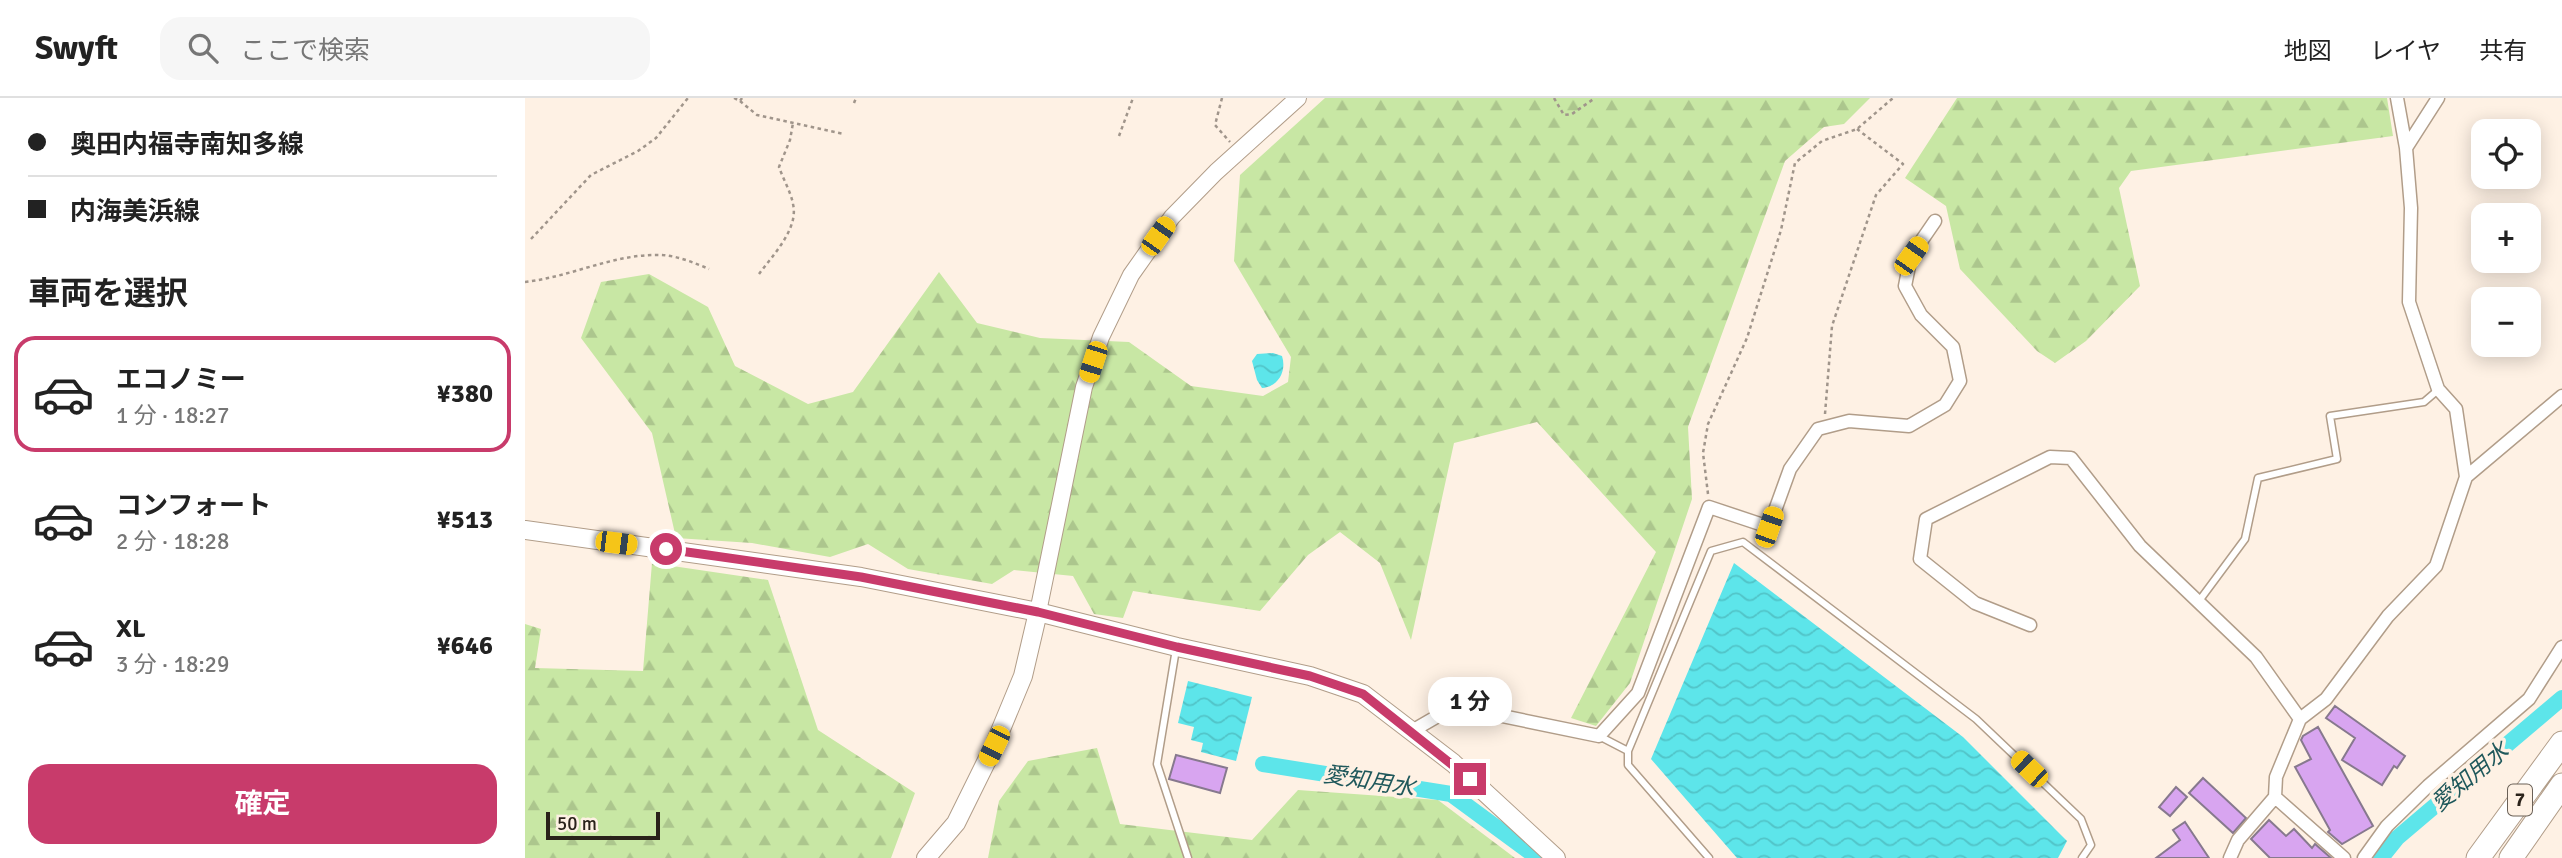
<!DOCTYPE html>
<html lang="ja">
<meta charset="utf-8">
<style>
:root{--surface:#fff;--page:#f6f6f6;--text:#222;--muted:#767676;--line:#e0e0e0;--accent:#c83b6b}
body{margin:0;font-family:Signika,"Noto Sans JP",sans-serif;background:var(--page);color:var(--text);height:100vh;display:flex;flex-direction:column;font-size:26px;white-space:nowrap}
*{box-sizing:border-box;margin:0}
p{font-size:23px;color:var(--muted)}
.icon{flex:none;width:38px;height:38px;fill:none;stroke:currentColor;stroke-width:2;stroke-linecap:round;stroke-linejoin:round}
.map{position:relative;flex:1;overflow:hidden}
.panel{display:flex;flex-direction:column;background:var(--surface);width:525px}
.panel>*{flex:none}
.guide{display:grid;align-content:center;height:154px;padding:0 28px;background:var(--surface)}
.fabs{position:absolute;left:1946px;top:21px;display:grid;gap:14px}
.fabs a{display:grid;place-items:center;width:70px;height:70px;border-radius:14px;background:var(--surface);box-shadow:0 4px 18px #0003;font-size:35px}
.scale{position:absolute;left:21px;bottom:18px;width:114px;box-sizing:border-box;padding-left:7px;border:4px solid #2a221a;border-top:0;font-size:19px;line-height:24px;white-space:nowrap;color:#2a221a;-webkit-text-stroke:5px #fef1e4;paint-order:stroke}
.end{position:absolute;width:32px;height:32px;margin:-16px;border:9px solid #c83b6b;background:#fff;box-shadow:0 0 0 4px #fff}
.from{border-radius:50%}
.bubble{position:absolute;height:49px;border-radius:21px;background:var(--surface);box-shadow:0 4px 18px #0003;font-size:23px;font-weight:700;line-height:49px;text-align:center}
.car{position:absolute;width:21px;height:42px;margin:-21px -10px;border-radius:9px;box-shadow:0 0 5px 2px #0007;background:linear-gradient(#f5c518 24%,#345 0 40%,#f5c518 0 76%,#345 0 86%,#f5c518 0)}
.guide b{display:flex;align-items:center;gap:24px;height:66px;font-size:26px}
.guide b+b{border-top:2px solid var(--line)}
.guide i{width:18px;height:18px;background:var(--text)}
ul{padding:0;list-style:none}
li{display:flex;align-items:center;gap:21px;height:116px;margin:0 14px 10px;padding:0 14px;border:4px solid transparent;border-radius:21px}
li div{flex:1}
li b{display:block;font-size:26px}
li em{font-style:normal;font-weight:700}
li.current{border-color:var(--accent)}
li>.icon{width:63px;height:63px;stroke-width:1.5}
h2{padding:0 28px;font-size:32px;line-height:84px}
.button{display:flex;gap:14px;margin-top:auto;padding:14px 28px}
.button a{flex:1;height:80px;border-radius:21px;background:var(--accent);color:#fff;font-size:28px;font-weight:700;line-height:80px;text-align:center}
header{display:flex;align-items:center;gap:42px;box-sizing:border-box;height:98px;padding:0 35px;background:var(--surface);border-bottom:2px solid var(--line)}
header strong{font-size:33px}
nav{display:flex;gap:38px;margin-inline-start:auto;font-size:24px}
.search{width:490px;height:63px;background:var(--page);display:flex;align-items:center;gap:18px;box-sizing:border-box;padding:0 24px;border-radius:21px;color:var(--muted);font-size:26px}
main{display:flex;flex:1;min-height:0}
.map>svg:first-child{display:block}
.forest{fill:url(#forest-firs)}
.water{fill:url(#water-waves)}
.lines{fill:none;stroke-linecap:round;stroke-linejoin:round}
.canal{stroke:#5de5ea;stroke-width:16}
.building{fill:#d8a5f0;stroke:#87798e;stroke-width:2}
.service-casing{stroke:#b19d89;stroke-width:9}
.minor-casing{stroke:#b19d89;stroke-width:15}
.tertiary-casing{stroke:#b19d89;stroke-width:18}
.secondary-casing{stroke:#b19d89;stroke-width:20}
.motorway-casing{stroke:#b19d89;stroke-width:25}
.path{stroke:#a0958b;stroke-width:2.5;stroke-dasharray:3.5 3.5;stroke-linecap:butt}
.service{stroke:#fff;stroke-width:6}
.minor{stroke:#fff;stroke-width:12}
.tertiary{stroke:#fff;stroke-width:16}
.secondary{stroke:#fff;stroke-width:18}
.motorway{stroke:#fff;stroke-width:23}
.route{stroke:#c83b6b;stroke-width:9}
.labels{text-anchor:middle;dominant-baseline:central;stroke-width:7;stroke-linejoin:round;paint-order:stroke}
.shield{fill:#fef1e4;stroke:#6a6057;stroke-width:2}
.shield-label{font-size:19px;font-weight:bold;fill:#2a221a}
.water-label{font-size:23px;font-style:italic;fill:#1f585b;stroke:#fef1e4}
</style>
<header>
<strong>Swyft</strong>
<div class="search"><svg class="icon" aria-label="search" viewBox="0 0 24 24"><circle cx="10" cy="10" r="6"/><path d="M15 15l6 6"/></svg>ここで検索</div>
<nav><a>地図</a><a>レイヤ</a><a>共有</a></nav>
</header>
<main>
<section class="panel">
<div class="guide">
<b><i class="from"></i>奥田内福寺南知多線</b>
<b><i></i>内海美浜線</b>
</div>
<h2>車両を選択</h2>
<ul>
<li class="current"><svg class="icon" aria-label="car" viewBox="0 0 24 24"><path d="M5 17H2v-5l4-1 3-4h7l3 4 3 1v5h-3M9 17h6M6 11h13"/><circle cx="7" cy="17" r="2"/><circle cx="17" cy="17" r="2"/></svg><div><b>エコノミー</b><p>1 分 · 18:27</p></div><em>¥380</em></li>
<li><svg class="icon" aria-label="car" viewBox="0 0 24 24"><path d="M5 17H2v-5l4-1 3-4h7l3 4 3 1v5h-3M9 17h6M6 11h13"/><circle cx="7" cy="17" r="2"/><circle cx="17" cy="17" r="2"/></svg><div><b>コンフォート</b><p>2 分 · 18:28</p></div><em>¥513</em></li>
<li><svg class="icon" aria-label="car" viewBox="0 0 24 24"><path d="M5 17H2v-5l4-1 3-4h7l3 4 3 1v5h-3M9 17h6M6 11h13"/><circle cx="7" cy="17" r="2"/><circle cx="17" cy="17" r="2"/></svg><div><b>XL</b><p>3 分 · 18:29</p></div><em>¥646</em></li>
</ul>
<div class="button"><a>確定</a></div>
</section>
<div class="map">
<svg width="2037" height="760" viewBox="0 0 2037 760">
<defs>
<pattern id="forest-firs" width="22" height="20" patternUnits="userSpaceOnUse" patternTransform="scale(1.75)"><rect width="22" height="20" fill="#c8e7a4"/><path d="M5 1l3.5 6h-7zM16 11l3.5 6h-7z" fill="#acc68d"/></pattern>
<pattern id="water-waves" width="16" height="10" patternUnits="userSpaceOnUse" patternTransform="scale(1.75)"><rect width="16" height="10" fill="#5de5ea"/><path d="M0 5q4-4 8 0t8 0" fill="none" stroke="#51c4c8"/></pattern>
</defs>
<rect width="100%" height="100%" fill="#fef1e4"/>
<!-- forest -->
<path class="forest" d="M800 0H1345L1319 26 1299 29 1260 63 1163 329 1167 401 1105 585 1071 628 1046 620 1131 454 1012 324 929 345 886 542 855 465 815 434 783 457 735 513 608 493 598 520 569 516 548 478 489 472 467 486 383 471 343 446 305 459 227 445 151 440 127 335 56 240 76 184 124 176 183 209 210 268 283 306 328 294 414 174 452 225 515 240 604 244 666 288 738 298 763 284 766 259 709 163 715 77Z
M1432 0H1862L1868 38 1606 73 1594 90 1615 188 1561 243 1530 265 1512 253 1435 171 1421 108 1380 80Z
M127 465 243 482 293 632 390 695 366 760H0V526L16 531 10 570 118 573Z
M572 650 595 726 727 742 773 692 913 702 990 760H463L474 703 503 663Z"/>
<!-- water -->
<path class="water" d="M748 255 757 258C762 273 753 289 737 290L732 282 727 263 732 256Z
M1209 465 1438 639 1542 743 1533 760H1212L1126 661Z
M663 583 727 599 711 663 676 654 678 645 666 642 669 629 653 625Z"/>
<g class="lines">
<!-- canal -->
<path class="canal" d="M738 666 926 696 1013 760
M1856 760 1872 740 2037 600"/>
</g>
<!-- building -->
<path class="building" d="M1810 608 1880 658 1872 670 1869 668 1857 687 1817 662 1830 640 1801 620Z
M1793 629 1848 728 1817 746 1803 734 1805 732 1770 669 1786 661 1776 642 1778 638Z
M651 657 702 670 695 695 644 681Z
M1678 680 1721 720 1708 735 1664 695Z
M1651 689 1662 699 1645 718 1634 709Z
M1744 722 1761 738 1769 731 1787 750 1790 746 1806 760H1745L1726 741Z
M1660 724 1684 760H1631L1655 742 1648 732Z"/>
<g class="lines">
<!-- service casing -->
<g class="service-casing">
<path id="service" d="M1674 503 1720 441 1733 380 1812 361 1805 318 1899 304 1913 292
M651 551 632 666 663 760
M1074 638 1103 653
M1184 760 1103 667V653L1186 453 1218 444 1451 621 1556 721 1566 747 1557 760"/>
</g>
<!-- minor casing -->
<g class="minor-casing">
<path id="minor" d="M1881 50 1913 0
M1941 379 2037 298
M1505 527 1450 505 1395 461 1401 421 1525 359 1546 360 1615 448 1731 559 1775 621
M887 633 918 615 943 611 1074 638 1113 595 1184 409 1244 429 1265 371 1293 331 1324 323 1384 328 1420 307 1435 283 1428 249 1396 217 1380 188 1386 158 1410 123
M1750 699 1819 760
M1705 760 1713 742 1750 699 1751 679 1775 621 1801 601 1863 518 1911 468 1941 379 1931 311 1913 291 1884 204 1886 110 1881 50 1872 0
M1839 760 1862 728 1903 688 2004 601 2037 549"/>
</g>
<!-- tertiary casing -->
<g class="tertiary-casing">
<path id="tertiary" d="M513 514 559 289 576 239 606 177 647 119 691 74 773 0"/>
</g>
<!-- secondary casing -->
<g class="secondary-casing">
<path id="secondary" d="M0 432 336 479 513 514 652 549 785 578 838 596 928 665 1031 760
M401 760 431 725 469 648 498 578 513 514"/>
</g>
<!-- motorway casing -->
<g class="motorway-casing">
<path id="motorway" d="M1953 760 2037 645
M1986 760 2037 687"/>
</g>
<!-- path -->
<path class="path" d="M209 0 215 3 217 0
M697 0 690 27 705 44
M1029 0 1039 17 1047 16 1070 0
M215 3 232 17 319 36
M329 5 331 0
M594 38 608 0
M6 141 66 77 113 53 131 40 163 0
M234 176C247 158 274 131 268 106 266 94 258 81 254 69L265 42 268 25
M0 184C46 179 90 155 137 157 153 158 170 165 184 171
M1300 316 1307 228 1351 97 1378 66 1332 31
M1183 396 1178 355 1183 326 1222 240 1256 132 1270 65 1297 43 1332 31 1368 0"/>
<!-- service -->
<use href="#service" class="service"/>
<!-- minor -->
<use href="#minor" class="minor"/>
<!-- tertiary -->
<use href="#tertiary" class="tertiary"/>
<!-- secondary -->
<use href="#secondary" class="secondary"/>
<!-- motorway -->
<use href="#motorway" class="motorway"/>
</g>
<g class="lines">
<!-- route -->
<path class="route" d="M141 451 336 479 513 514 652 549 785 578 838 596 945 681"/>
</g>
<g class="labels">
<!-- shield labels -->
<rect class="shield" x="1983" y="686.5" width="24" height="31" rx="5"/>
<g class="shield-label">
<text x="1995" y="702">7</text>
</g>
<!-- water labels -->
<g class="water-label">
<text transform="translate(1945 679) rotate(-40)">愛知用水</text>
<text transform="translate(844 683) rotate(9)">愛知用水</text>
</g>
</g>
</svg>
<div class="fabs">
<a><svg class="icon" aria-label="locate" viewBox="0 0 24 24"><circle cx="12" cy="12" r="6"/><path d="M12 2v4M12 18v4M2 12h4M18 12h4"/></svg></a>
<a>+</a>
<a>−</a>
</div>
<div class="scale">50 m</div>
<i class="end from" style="left:141px;top:451px"></i>
<i class="end" style="left:945px;top:681px"></i>
<div class="bubble" style="left:903px;top:579px;width:84px">1 分</div>
<i class="car" style="left:633px;top:138px;rotate:35deg"></i>
<i class="car" style="left:1386px;top:158px;rotate:35deg"></i>
<i class="car" style="left:568px;top:264px;rotate:198deg"></i>
<i class="car" style="left:1244px;top:429px;rotate:19deg"></i>
<i class="car" style="left:91px;top:445px;rotate:97deg"></i>
<i class="car" style="left:469px;top:648px;rotate:206deg"></i>
<i class="car" style="left:1504px;top:671px;rotate:314deg"></i>
</div>
</main>
